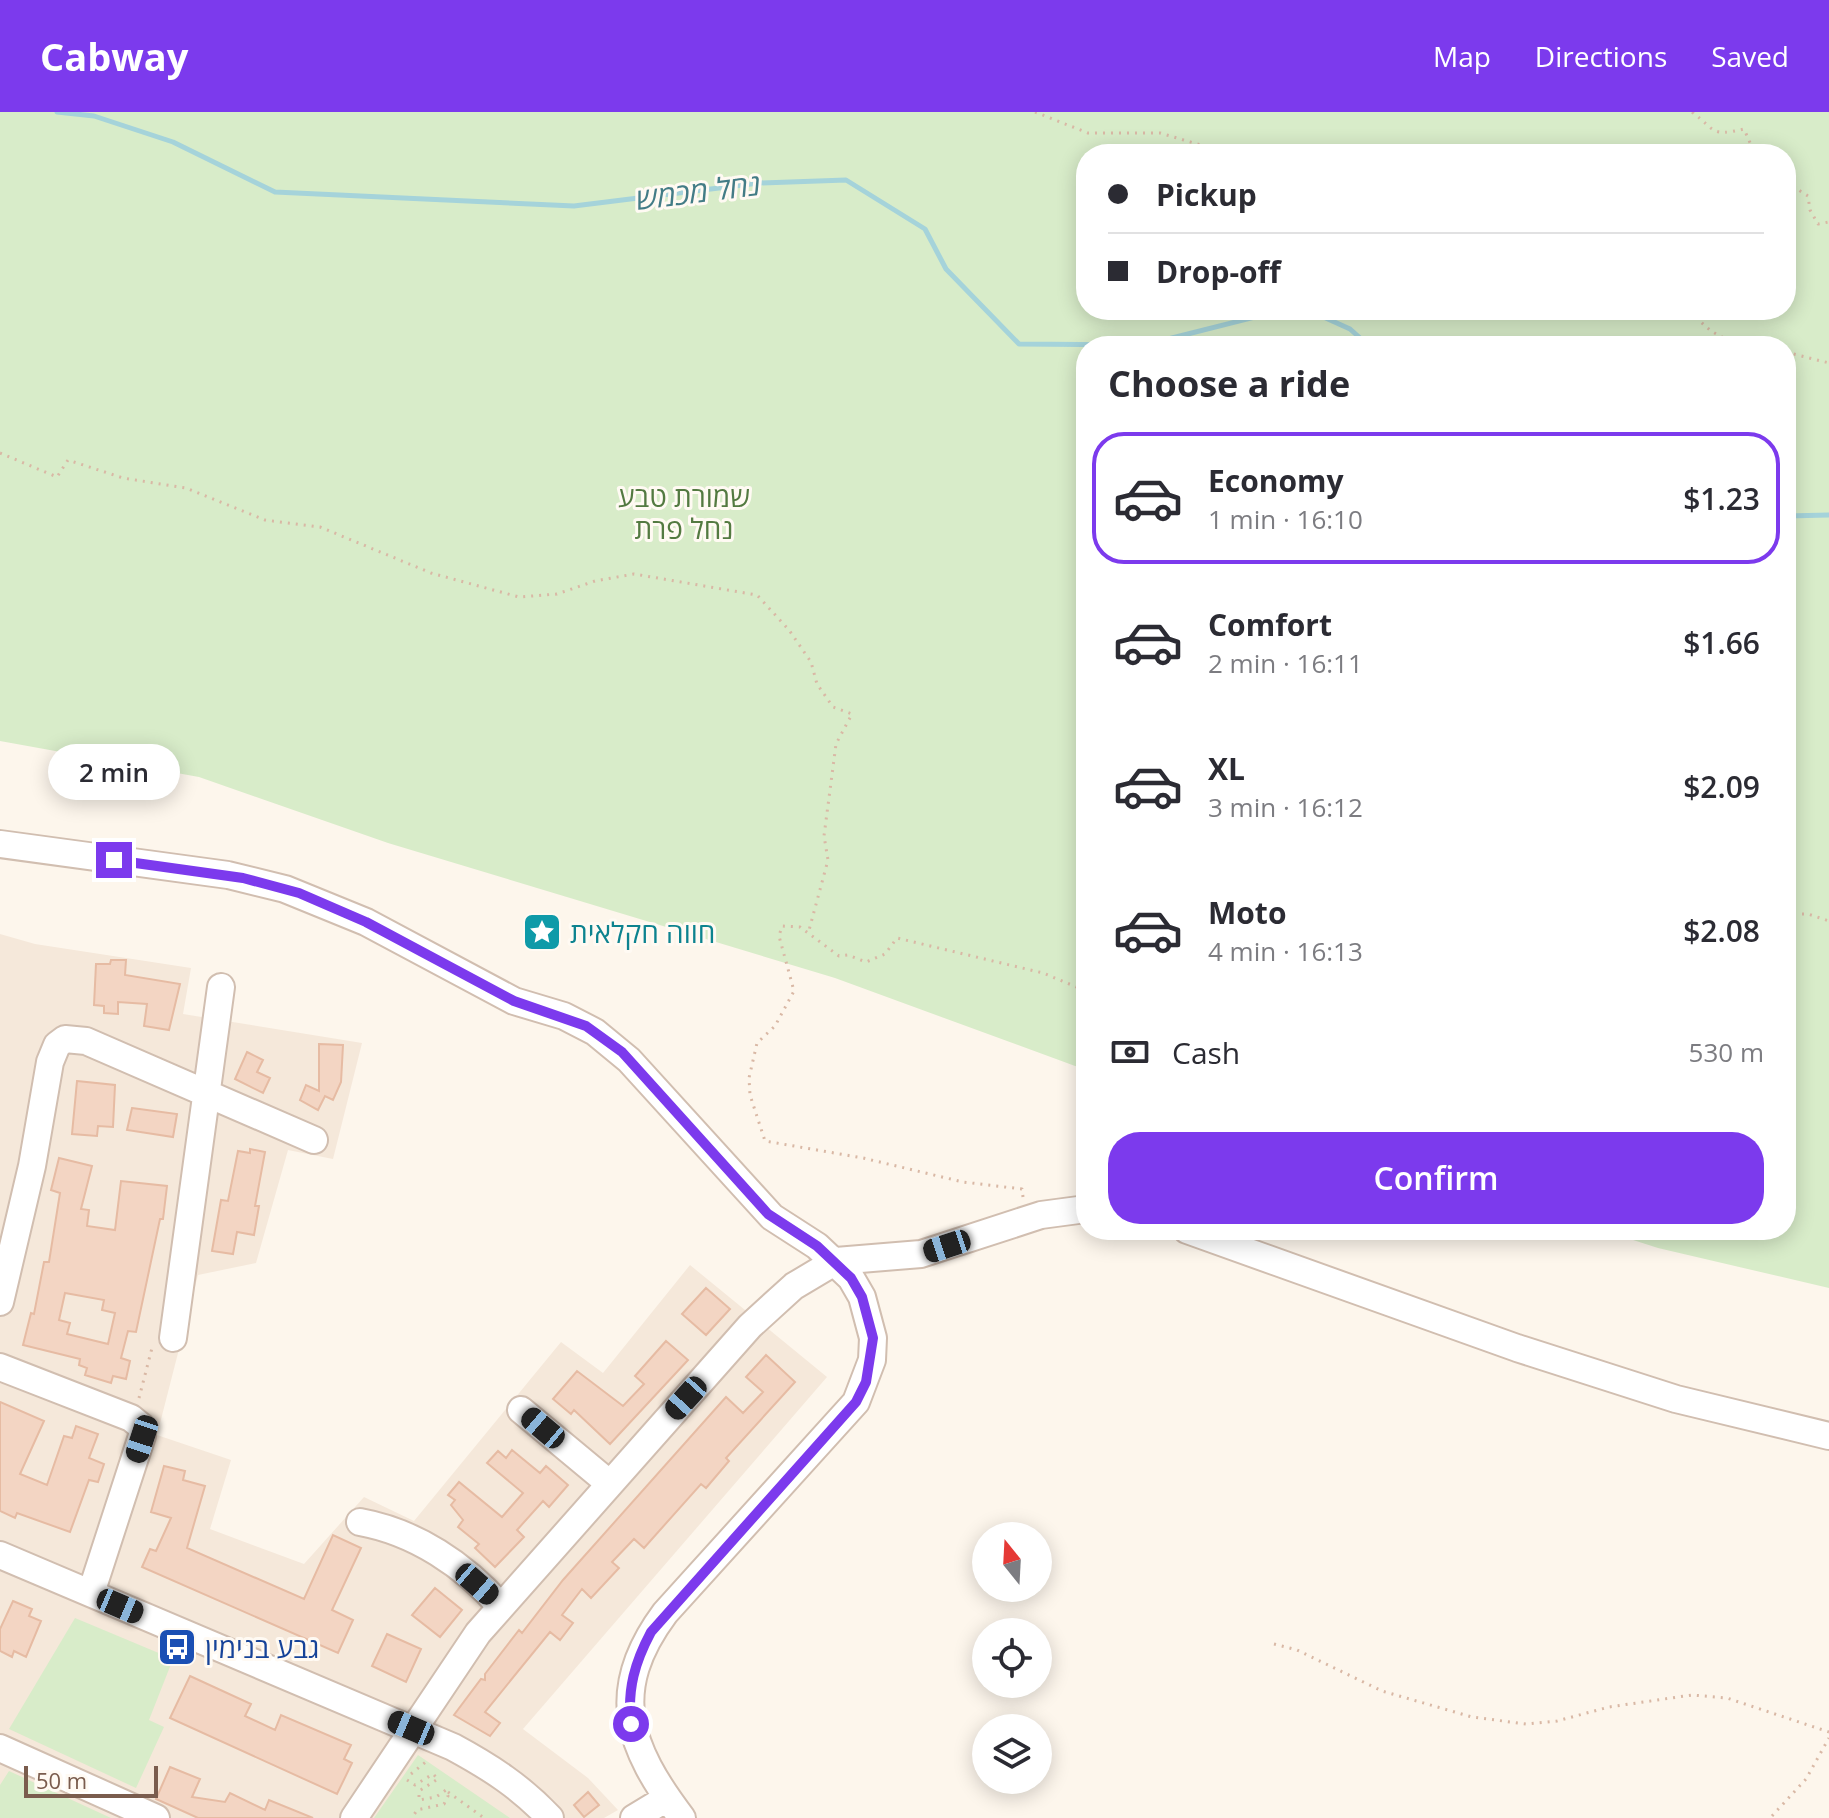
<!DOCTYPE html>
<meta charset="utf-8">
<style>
:root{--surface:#fff;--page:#f2f2f3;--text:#2b2b33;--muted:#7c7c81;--line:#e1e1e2;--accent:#7c3aed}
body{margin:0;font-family:"Open Sans","Noto Sans Hebrew",sans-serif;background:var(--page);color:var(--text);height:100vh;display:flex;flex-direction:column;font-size:30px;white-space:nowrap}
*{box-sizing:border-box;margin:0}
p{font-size:26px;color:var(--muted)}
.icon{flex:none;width:44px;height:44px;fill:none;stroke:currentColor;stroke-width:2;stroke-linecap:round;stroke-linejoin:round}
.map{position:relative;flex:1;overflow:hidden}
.details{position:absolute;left:1076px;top:224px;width:720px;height:904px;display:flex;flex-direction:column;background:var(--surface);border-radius:32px;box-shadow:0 4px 20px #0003}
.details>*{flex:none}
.banner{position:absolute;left:1076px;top:32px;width:720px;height:176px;border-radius:32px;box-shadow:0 4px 20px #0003;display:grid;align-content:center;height:176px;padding:0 32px;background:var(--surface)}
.needle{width:52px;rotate:342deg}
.tools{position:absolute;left:972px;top:1410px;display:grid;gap:16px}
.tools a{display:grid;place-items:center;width:80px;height:80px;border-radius:50%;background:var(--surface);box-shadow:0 4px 20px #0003;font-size:40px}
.scale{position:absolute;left:24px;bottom:20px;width:134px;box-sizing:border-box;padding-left:8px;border:4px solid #7a5c4d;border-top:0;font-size:22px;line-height:28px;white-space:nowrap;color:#7a5c4d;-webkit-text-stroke:6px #fffaf3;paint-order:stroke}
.end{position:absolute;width:36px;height:36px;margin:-18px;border:10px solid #7c3aed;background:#fff;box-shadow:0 0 0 4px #fff}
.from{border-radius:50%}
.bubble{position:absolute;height:56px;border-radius:28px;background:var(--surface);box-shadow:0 4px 20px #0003;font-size:26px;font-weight:600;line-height:56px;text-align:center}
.car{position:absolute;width:24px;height:48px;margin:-24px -12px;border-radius:10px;box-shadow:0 0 6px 2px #0007;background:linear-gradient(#222 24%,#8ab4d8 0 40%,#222 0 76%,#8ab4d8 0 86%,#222 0)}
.banner b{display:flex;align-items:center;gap:28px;height:76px;font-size:30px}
.banner b+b{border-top:2px solid var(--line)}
.banner i{width:20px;height:20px;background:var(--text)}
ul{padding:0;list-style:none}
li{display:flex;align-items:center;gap:24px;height:132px;margin:0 16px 12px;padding:0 16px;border:4px solid transparent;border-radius:32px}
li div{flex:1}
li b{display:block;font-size:30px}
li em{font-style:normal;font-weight:600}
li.current{border-color:var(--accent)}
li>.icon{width:72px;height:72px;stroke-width:1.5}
h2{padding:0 32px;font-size:36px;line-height:96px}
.pay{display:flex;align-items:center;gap:20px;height:88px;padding:0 32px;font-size:30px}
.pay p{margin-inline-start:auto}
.primary-button{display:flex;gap:16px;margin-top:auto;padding:16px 32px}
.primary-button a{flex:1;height:92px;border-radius:32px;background:var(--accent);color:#fff;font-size:32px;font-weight:600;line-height:92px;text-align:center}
header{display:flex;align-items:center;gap:48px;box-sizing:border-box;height:112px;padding:0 40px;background:var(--accent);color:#fff}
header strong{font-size:38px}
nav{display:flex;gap:44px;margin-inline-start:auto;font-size:28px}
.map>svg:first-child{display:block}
.residential{fill:#f5e8da}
.green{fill:#d8ecc9;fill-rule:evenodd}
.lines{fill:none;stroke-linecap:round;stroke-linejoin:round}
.stream{stroke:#a5d3da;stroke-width:5}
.building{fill:#f3d5c3;stroke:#e6bba3;stroke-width:2;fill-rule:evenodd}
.minor-casing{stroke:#d1beb0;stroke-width:30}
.path{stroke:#d9b8a5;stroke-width:3;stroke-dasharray:2 6;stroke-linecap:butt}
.minor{stroke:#fff;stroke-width:26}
.route{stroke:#7c3aed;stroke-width:10}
.labels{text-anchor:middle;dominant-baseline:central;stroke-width:6;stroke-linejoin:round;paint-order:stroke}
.park-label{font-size:28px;fill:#537a41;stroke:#fffaf3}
.culture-label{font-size:28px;fill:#0d838f;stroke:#fffaf3;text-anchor:start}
.transit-label{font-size:28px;fill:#164399;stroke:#fffaf3;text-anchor:start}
.water-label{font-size:30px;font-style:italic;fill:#437c86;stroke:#fffaf3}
</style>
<header>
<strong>Cabway</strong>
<nav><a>Map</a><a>Directions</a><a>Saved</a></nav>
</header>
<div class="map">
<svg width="1829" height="1706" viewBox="0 0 1829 1706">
<rect width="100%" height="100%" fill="#fdf6ec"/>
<!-- residential -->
<path class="residential" d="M0 822 35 832 191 856 183 902 362 931 333 1047 288 1038 256 1151 198 1163 157 1323 231 1348 210 1417 304 1452 364 1385 414 1409 561 1230 603 1261 690 1153 827 1265 523 1617 588 1666 618 1698 604 1706H0Z"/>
<!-- green -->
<path class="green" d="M0 0H1829V1176L1658 1136 1602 1118H1786V234H1086V958L835 866 388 731 199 665 0 629ZM1086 42H1786V198H1086Z
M75 1506 173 1547 149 1608 164 1615 136 1676 9 1617Z
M418 1643 510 1706H374Z
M9 1659 111 1706H0V1673Z"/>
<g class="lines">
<!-- stream -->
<path class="stream" d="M57 0 94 4 173 30 275 80 574 94 759 71 846 68 925 117 946 157 1019 232 1144 233 1283 198
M1308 198 1350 217 1369 234
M1786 404 1829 403"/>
</g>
<!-- building -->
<path class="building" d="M111 848H126L125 863 180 872 169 918 144 914 147 892 118 890V902L104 901V894L94 893 96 852H110Z
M319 932 343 933 341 970 333 988 325 984 318 998 300 988 306 973 319 979Z
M247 940 263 948 257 960 270 966 263 981 235 967Z
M77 969 115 973 113 1015 98 1014 97 1024 72 1022Z
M132 996 177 1002 173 1025 127 1018Z
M250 1037 265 1040 255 1094H259L254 1123 237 1120 233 1142 212 1139 221 1088 228 1089 238 1039 250 1041Z
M59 1046 92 1054 81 1097 89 1098 87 1114 115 1118 121 1069 167 1074 163 1107H160L136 1220 128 1219 121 1246 130 1249 126 1267 113 1264 111 1271 85 1263 87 1256 79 1253 80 1247 23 1233 31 1201 34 1202 44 1150H49L60 1081 51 1078ZM65 1181 104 1188 102 1198 115 1201 108 1232 67 1222 70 1211 59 1208Z
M706 1176 730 1197 706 1223 682 1202Z
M666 1229 688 1248 610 1332 574 1298 571 1302 553 1287 577 1259 623 1294 644 1272 635 1264Z
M766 1243 795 1270 726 1346 729 1349 706 1376 701 1372 644 1436 634 1427 612 1450 619 1456 591 1486 582 1477 562 1503 573 1511 560 1528 550 1520 485 1600 500 1611 490 1624 454 1603 481 1567 485 1568V1562L519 1518 522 1521 563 1468 726 1285 743 1301 763 1280 746 1265Z
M0 1290 44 1309 20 1362 47 1373 64 1324 72 1326 76 1314 98 1322 89 1346 104 1352 98 1370 89 1368 70 1420 17 1401 15 1406 0 1399Z
M512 1338 540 1361 546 1354 568 1373 549 1395 543 1389 517 1418 524 1425 495 1455 475 1436 479 1432 458 1415 463 1408 451 1393 455 1388 448 1383 459 1370 502 1405 523 1381 487 1351 498 1339 506 1346Z
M164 1354 185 1359 183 1368 205 1374 187 1436 304 1487 333 1423 361 1436 332 1498 353 1508 338 1541 142 1455 150 1437 156 1439 171 1406 151 1400Z
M435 1476 462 1498 440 1525 412 1503Z
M13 1489 32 1497 29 1504 41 1509 26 1545 14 1539 12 1545 0 1539V1517Z
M387 1522 421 1537 406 1570 372 1554Z
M190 1564 251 1592 245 1604 275 1618 281 1603 351 1633 344 1647 352 1651 337 1682 170 1606Z
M170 1655 200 1667 192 1685 225 1690 230 1681 265 1698 269 1688 313 1706H198L156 1687Z
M588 1680 599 1693 584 1705 574 1693Z"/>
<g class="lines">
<!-- minor casing -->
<g class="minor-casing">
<path id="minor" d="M0 732 228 763 285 777 366 810 514 889 564 904 595 920 629 948 772 1105 817 1134 851 1166 862 1185 873 1226 872 1248 856 1290 665 1501C607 1579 628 1635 682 1706
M1187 1118 1517 1236 1676 1287 1829 1324
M0 1190 32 1054 50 950 57 933 65 927 86 929 314 1028
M173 1226 221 875
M0 1255 131 1306 142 1315V1324L91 1481
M521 1298 610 1372
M360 1410C415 1420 465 1453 501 1495
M0 1443 453 1635C490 1655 521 1675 550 1706
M0 1636 156 1706
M354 1706 478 1521 750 1214 794 1174 836 1149 921 1142 1041 1103 1086 1097
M634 1706 667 1686"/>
</g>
<!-- path -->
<path class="path" d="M1035 0 1088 21H1160L1221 39 1256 34 1303 42
M1692 0C1716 18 1710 25 1744 17L1755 42
M1786 70 1808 84 1810 98 1818 112 1829 110
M1649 198 1693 203 1711 219 1738 234
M1786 240 1829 251
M0 341 57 365 68 348 123 366 186 376 265 408 320 415 431 461 519 485 557 482 595 469 634 462 757 483 789 518 811 550 817 572 833 595 852 602 836 632 824 724 828 748 808 822
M1786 802H1808L1829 809
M1023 1085 1022 1077 963 1070 863 1046 765 1029 750 983 749 966 757 931 775 914 794 879 779 824 782 814 800 815 839 844 848 843 866 850 885 842 897 826 1043 861 1086 879
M139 1286 153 1232
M1274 1532 1297 1538 1382 1579 1472 1605 1526 1612 1557 1609 1609 1595 1692 1583 1727 1586 1829 1620
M411 1662 427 1649
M407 1668 415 1673 433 1662 438 1667 419 1679V1688L436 1685 446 1678 448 1684 444 1692 417 1698 412 1706
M448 1680 484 1706
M1772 1704 1806 1667 1829 1626"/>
<!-- minor -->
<use href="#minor" class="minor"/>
</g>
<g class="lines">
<!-- route -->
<path class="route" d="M114 748 243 766 299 781 366 810 514 889 586 914 622 940 768 1102 817 1134 851 1166 862 1185 873 1226 866 1270 856 1290 651 1520C635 1550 627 1577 631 1612"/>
</g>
<!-- icons -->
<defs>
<g id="sight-square" transform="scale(2)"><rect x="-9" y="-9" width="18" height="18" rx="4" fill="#0f9aa8" stroke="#fffaf3"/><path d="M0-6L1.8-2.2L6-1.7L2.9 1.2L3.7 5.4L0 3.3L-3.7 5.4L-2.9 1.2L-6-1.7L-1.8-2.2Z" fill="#fff"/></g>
<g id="bus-square" transform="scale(2)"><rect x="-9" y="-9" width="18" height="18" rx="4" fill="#1a4fb4" stroke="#fffaf3"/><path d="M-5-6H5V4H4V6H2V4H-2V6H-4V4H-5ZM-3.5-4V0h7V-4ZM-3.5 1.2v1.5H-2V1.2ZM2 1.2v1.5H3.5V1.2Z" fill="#fff"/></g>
</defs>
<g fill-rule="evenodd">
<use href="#sight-square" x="542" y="820"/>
<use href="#bus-square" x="177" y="1535"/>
</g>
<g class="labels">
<!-- park labels -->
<g class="park-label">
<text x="684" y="384">שמורת טבע<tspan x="684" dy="32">נחל פרת</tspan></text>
</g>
<!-- culture labels -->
<g class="culture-label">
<text x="570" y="820">חווה חקלאית</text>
</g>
<!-- transit labels -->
<g class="transit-label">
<text x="205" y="1535">גבע בנימין</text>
</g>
<!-- water labels -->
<g class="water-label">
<text transform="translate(698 79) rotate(-7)">נחל מכמש</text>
</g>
</g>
</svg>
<div class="tools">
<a><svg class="needle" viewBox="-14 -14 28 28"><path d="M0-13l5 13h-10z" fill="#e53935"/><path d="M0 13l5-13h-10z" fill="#7c7c81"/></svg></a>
<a><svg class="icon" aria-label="locate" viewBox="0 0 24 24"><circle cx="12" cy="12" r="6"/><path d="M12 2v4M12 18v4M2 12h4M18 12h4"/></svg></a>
<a><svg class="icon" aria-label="layers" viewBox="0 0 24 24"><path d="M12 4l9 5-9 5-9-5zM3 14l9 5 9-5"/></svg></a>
</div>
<div class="scale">50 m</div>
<i class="end from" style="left:631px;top:1612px"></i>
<i class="end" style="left:114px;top:748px"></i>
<div class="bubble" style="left:48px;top:632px;width:132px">2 min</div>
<i class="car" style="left:947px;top:1134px;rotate:252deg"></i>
<i class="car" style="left:686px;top:1286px;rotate:222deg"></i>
<i class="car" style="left:543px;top:1316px;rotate:310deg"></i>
<i class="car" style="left:142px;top:1327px;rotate:198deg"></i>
<i class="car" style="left:477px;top:1472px;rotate:131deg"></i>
<i class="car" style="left:120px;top:1494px;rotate:113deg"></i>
<i class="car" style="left:411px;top:1616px;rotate:293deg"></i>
<div class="banner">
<b><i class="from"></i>Pickup</b>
<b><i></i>Drop-off</b>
</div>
<section class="details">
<h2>Choose a ride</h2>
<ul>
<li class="current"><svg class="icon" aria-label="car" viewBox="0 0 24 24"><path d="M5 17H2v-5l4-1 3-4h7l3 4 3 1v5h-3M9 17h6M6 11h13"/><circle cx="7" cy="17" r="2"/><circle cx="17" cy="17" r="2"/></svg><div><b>Economy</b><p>1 min · 16:10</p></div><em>$1.23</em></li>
<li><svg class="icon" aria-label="car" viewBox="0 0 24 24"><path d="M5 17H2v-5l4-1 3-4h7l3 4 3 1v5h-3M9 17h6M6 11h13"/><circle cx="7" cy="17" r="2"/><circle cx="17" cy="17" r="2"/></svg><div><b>Comfort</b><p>2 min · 16:11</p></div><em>$1.66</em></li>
<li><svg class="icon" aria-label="car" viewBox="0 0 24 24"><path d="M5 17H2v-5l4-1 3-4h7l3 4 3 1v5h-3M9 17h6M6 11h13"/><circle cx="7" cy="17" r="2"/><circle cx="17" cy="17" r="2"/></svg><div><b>XL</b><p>3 min · 16:12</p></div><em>$2.09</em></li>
<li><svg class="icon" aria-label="car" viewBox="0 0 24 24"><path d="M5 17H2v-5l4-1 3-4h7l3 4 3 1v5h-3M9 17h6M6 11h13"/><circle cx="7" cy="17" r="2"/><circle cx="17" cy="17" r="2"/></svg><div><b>Moto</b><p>4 min · 16:13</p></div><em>$2.08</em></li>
</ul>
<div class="pay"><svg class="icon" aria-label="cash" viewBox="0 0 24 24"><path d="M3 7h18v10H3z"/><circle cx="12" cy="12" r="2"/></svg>Cash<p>530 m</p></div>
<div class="primary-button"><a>Confirm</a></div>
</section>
</div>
